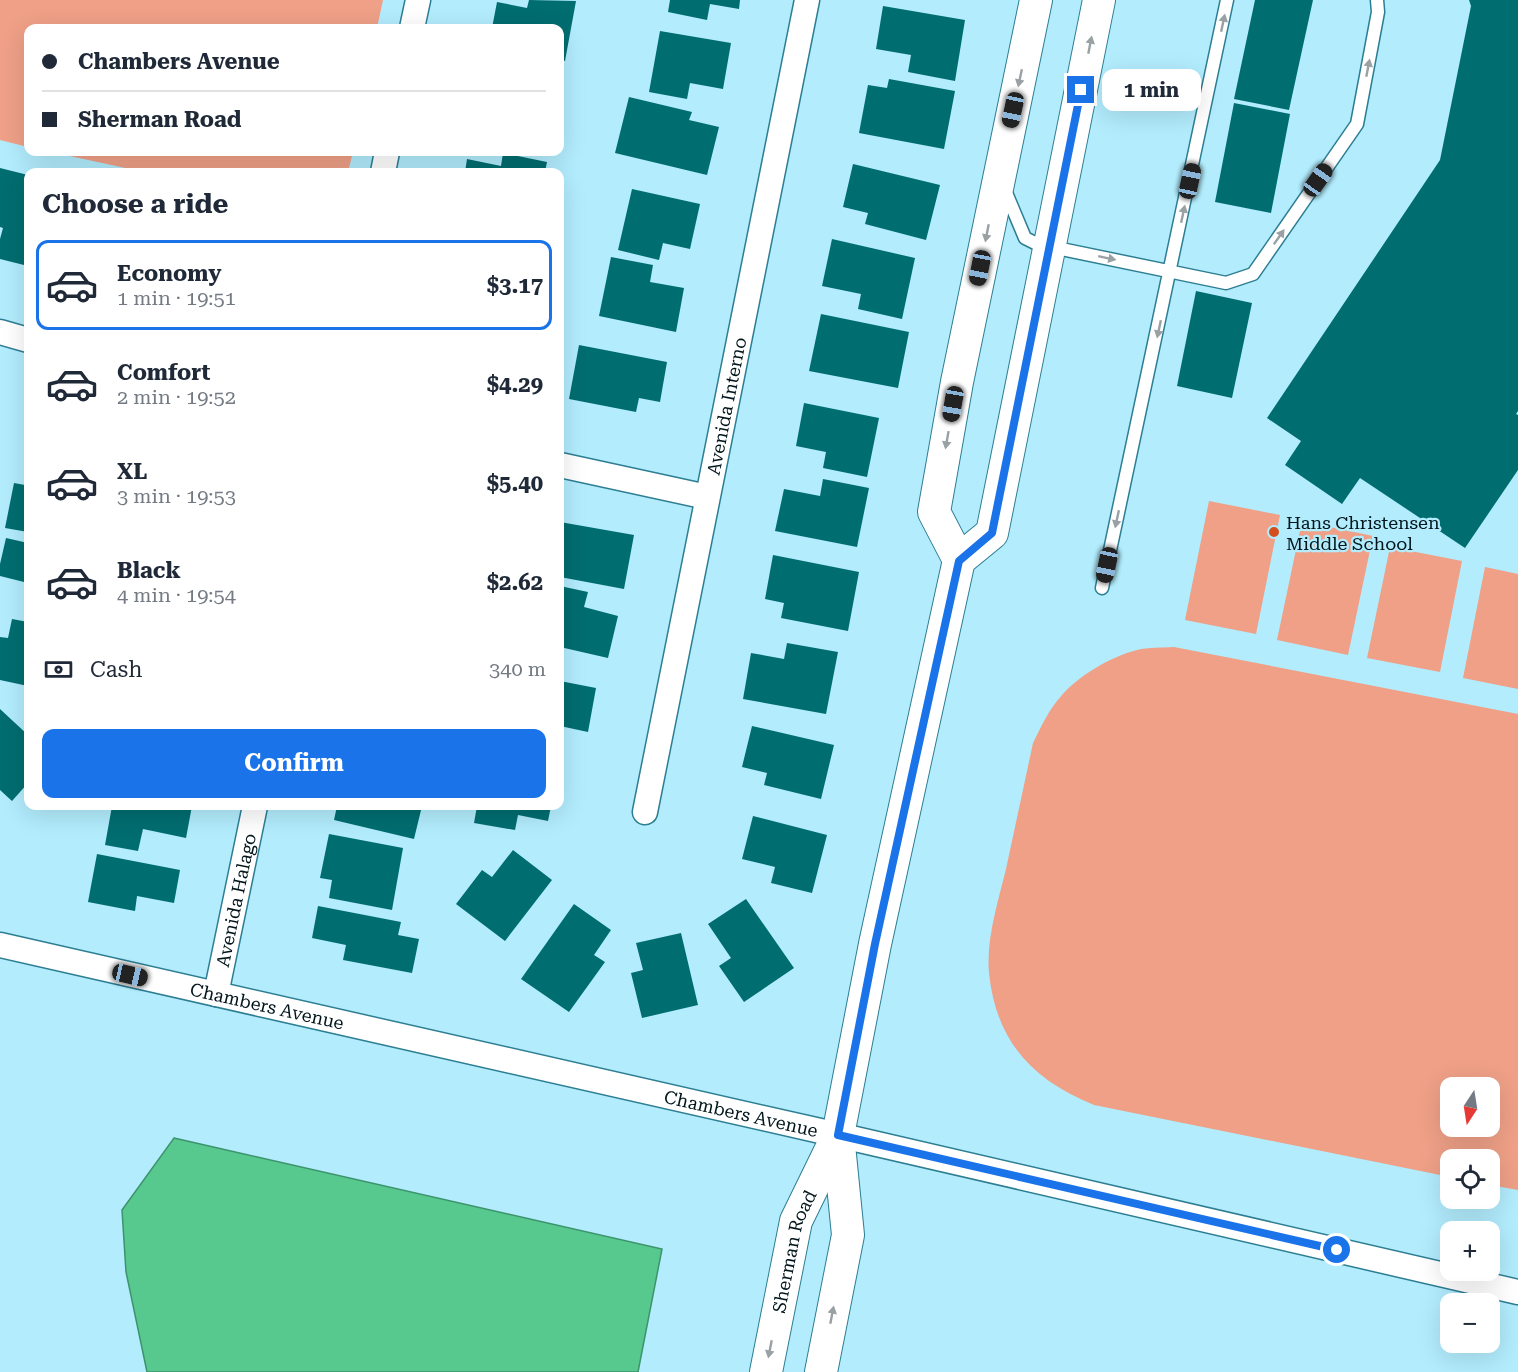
<!DOCTYPE html>
<meta charset="utf-8">
<style>
:root{--surface:#fff;--page:#f2f2f3;--text:#1f2937;--muted:#747a83;--line:#e0e1e3;--accent:#1a73e8}
body{margin:0;font-family:"Roboto Serif",serif;background:var(--page);color:var(--text);height:100vh;display:flex;flex-direction:column;font-size:22px;white-space:nowrap}
*{box-sizing:border-box;margin:0}
p{font-size:20px;color:var(--muted)}
.icon{flex:none;width:33px;height:33px;fill:none;stroke:currentColor;stroke-width:2;stroke-linecap:round;stroke-linejoin:round}
.map{position:relative;flex:1;overflow:hidden}
.side{position:absolute;left:24px;top:168px;width:540px;height:642px;display:flex;flex-direction:column;background:var(--surface);border-radius:12px;box-shadow:0 6px 24px #0002}
.side>*{flex:none}
.banner{position:absolute;left:24px;top:24px;width:540px;height:132px;border-radius:12px;box-shadow:0 6px 24px #0002;display:grid;align-content:center;height:132px;padding:0 18px;background:var(--surface)}
.needle{width:39px;rotate:192deg}
.controls{position:absolute;left:1440px;top:1077px;display:grid;gap:12px}
.controls a{display:grid;place-items:center;width:60px;height:60px;border-radius:12px;background:var(--surface);box-shadow:0 6px 24px #0002;font-size:30px}
.end{position:absolute;width:27px;height:27px;margin:-14px;border:8px solid #1a73e8;background:#fff;box-shadow:0 0 0 3px #fff}
.from{border-radius:50%}
.bubble{position:absolute;height:42px;border-radius:12px;background:var(--surface);box-shadow:0 6px 24px #0002;font-size:20px;font-weight:700;line-height:42px;text-align:center}
.car{position:absolute;width:18px;height:36px;margin:-18px -9px;border-radius:8px;box-shadow:0 0 4px 2px #0007;background:linear-gradient(#222 24%,#8ab4d8 0 40%,#222 0 76%,#8ab4d8 0 86%,#222 0)}
.banner b{display:flex;align-items:center;gap:21px;height:57px;font-size:22px}
.banner b+b{border-top:2px solid var(--line)}
.banner i{width:15px;height:15px;background:var(--text)}
ul{padding:0;list-style:none}
li{display:flex;align-items:center;gap:18px;height:90px;margin:0 12px 9px;padding:0 6px;border:3px solid transparent;border-radius:12px}
li div{flex:1}
li b{display:block;font-size:22px}
li em{font-style:normal;font-weight:700}
li.active{border-color:var(--accent)}
li>.icon{width:54px;height:54px;stroke-width:1.5}
h2{padding:0 18px;font-size:27px;line-height:72px}
.pay{display:flex;align-items:center;gap:15px;height:66px;padding:0 18px;font-size:22px}
.pay p{margin-inline-start:auto}
.primary-button{display:flex;gap:12px;margin-top:auto;padding:12px 18px}
.primary-button a{flex:1;height:69px;border-radius:12px;background:var(--accent);color:#fff;font-size:24px;font-weight:700;line-height:69px;text-align:center}
.map>svg:first-child{display:block}
.green{fill:#efa087;fill-rule:evenodd}
.water{fill:#57c98f;stroke:#3d936c;stroke-width:1.5}
.building{fill:#006d70}
.lines{fill:none;stroke-linecap:round;stroke-linejoin:round}
.service-casing{stroke:#2d7e93;stroke-width:15}
.minor-casing{stroke:#2d7e93;stroke-width:27}
.tertiary-casing{stroke:#2d7e93;stroke-width:34}
.service{stroke:#fff;stroke-width:12}
.minor{stroke:#fff;stroke-width:24}
.tertiary{stroke:#fff;stroke-width:32}
.oneway{fill:#99a1a4}
.route{stroke:#1a73e8;stroke-width:8}
.poi-dot{fill:#d44d1c;stroke:#b2ecfd;stroke-width:2}
.labels{text-anchor:middle;dominant-baseline:central;stroke-width:4.5;stroke-linejoin:round;paint-order:stroke}
.street-label{font-size:18px;fill:#01151b;stroke:#b2ecfd}
.poi-label{font-size:18px;fill:#01151b;stroke:#b2ecfd;text-anchor:start}
</style>
<div class="map">
<svg width="1518" height="1372" viewBox="0 0 1518 1372">
<rect width="100%" height="100%" fill="#b2ecfd"/>
<!-- green -->
<path class="green" d="M0 0H383L377 28H28V147L0 140Z
M51 152H353L348 172H144Z
M1209 501 1280 515 1256 634 1185 620Z
M1302 521 1373 536 1348 655 1277 640Z
M1390 547 1462 561 1440 672 1367 658Z
M1485 567 1518 574V689L1463 678Z
M1174 647 1518 714V1190L1490 1185V1160H1450V1177L1094 1105C1032 1080 996 1041 989 973 986 939 998 902 1006 869 1015 827 1024 785 1033 743 1041 727 1049 709 1062 695 1080 675 1110 657 1137 650 1148 647 1162 648 1174 647ZM1450 1088H1490V1126H1450Z"/>
<!-- water -->
<path class="water" d="M174 1138 662 1249 638 1372H147L126 1272 122 1210Z"/>
<!-- building -->
<path class="building" d="M529 0 576 1 565 61 560 60V28H492L497 2 527 8Z
M670 0H740L739 9 710 4 707 20 668 12Z
M1255 0H1313L1289 110 1234 99Z
M1469 0H1518V411L1516 414 1518 415V470L1465 548 1360 478 1342 504 1285 465 1301 441 1267 418 1440 160 1471 6Z
M883 6 965 20 955 81 908 72 911 55 876 49Z
M660 31 731 43 723 89 690 83 687 99 649 92Z
M889 79 955 91 944 149 859 133 868 85 887 88Z
M629 97 692 112 689 120 719 127 707 175 615 153Z
M1234 103 1290 114 1271 213 1215 202Z
M503 153 547 162 545 172H465L467 159 501 166Z
M853 164 940 185 926 240 865 224 868 213 843 207Z
M0 168 28 175V266L0 259V239L3 228 0 227Z
M632 189 700 204 690 249 663 243 659 260 618 250Z
M832 239 915 258 902 319 858 309 861 294 822 286Z
M611 257 653 265 650 282 684 288 676 332 599 316Z
M1196 291 1252 303 1232 398 1177 386Z
M821 314 909 332 898 388 809 371Z
M579 345 667 362 660 402 639 398 636 412 569 399Z
M804 403 879 418 867 477 823 468 826 452 796 446Z
M27 435H28V450L25 449Z
M27 473H28V532L5 528 14 483 25 485Z
M823 479 869 488 857 547 775 531 784 489 820 496Z
M560 522 634 535 624 589 560 577Z
M6 538 28 543V583L0 576V564Z
M773 555 859 572 848 631 781 618 784 603 765 599Z
M560 586 588 592 584 607 618 616 608 658 560 647Z
M12 619 28 622V686L0 680V637L8 638Z
M787 643 838 652 826 714 743 699 751 653 784 659Z
M560 681 596 688 588 732 560 726Z
M0 709 28 735V783L12 801 0 790Z
M752 726 834 745 821 799 764 785 767 773 742 767Z
M112 806H192L186 838 143 829 138 851 105 845Z
M337 806H422L414 839 334 820Z
M477 806H551L548 821 518 815 515 830 474 823Z
M753 816 827 835 812 893 771 883 775 867 742 859Z
M329 834 403 848 392 910 329 898 332 880 320 878Z
M513 850 552 880 505 941 456 904 482 870 492 877Z
M97 854 180 870 174 903 137 896 135 911 88 902Z
M746 899 794 968 744 1002 719 966 731 958 708 924Z
M574 904 611 930 594 955 605 962 569 1012 521 979Z
M318 906 401 922 398 935 419 939 412 973 343 960 346 945 312 938Z
M681 933 698 1005 642 1018 631 973 643 970 636 943Z"/>
<g class="lines">
<!-- service casing -->
<g class="service-casing">
<path id="service" d="M1004 188 1025 238 1037 244 1226 283 1253 274 1357 124 1378 12 1377 0
M1102 588 1227 0"/>
</g>
<!-- minor casing -->
<g class="minor-casing">
<g id="minor">
<path d="M412 28 418 0"/>
<path d="M383 172 387 152"/>
<path d="M0 332 28 340"/>
<path d="M560 465 707 497"/>
<path id="s1" d="M645 812 807 0"/>
<path id="s2" d="M0 945 838 1135 1518 1292"/>
<path id="s3" d="M216 994 255 806"/>
</g>
</g>
<!-- tertiary casing -->
<g class="tertiary-casing">
<g id="tertiary">
<path d="M959 560 934 512 957 382 1036 0"/>
<path id="s4" d="M766 1372 796 1221 838 1135 875 944 959 560 992 533 1099 0"/>
<path d="M821 1372 848 1235 838 1135"/>
</g>
</g>
<!-- service -->
<use href="#service" class="service"/>
<!-- minor -->
<use href="#minor" class="minor"/>
<!-- tertiary -->
<use href="#tertiary" class="tertiary"/>
</g>
<!-- one-way arrows -->
<defs><path id="oneway-solid" d="M-6-.8H1V-3.2L6.5 0L1 3.2V.8H-6Z" transform="scale(1.5)"/></defs>
<g class="oneway">
<use href="#oneway-solid" transform="translate(1223 23) rotate(-78)"/>
<use href="#oneway-solid" transform="translate(1090 45) rotate(-79)"/>
<use href="#oneway-solid" transform="translate(1368 68) rotate(-79)"/>
<use href="#oneway-solid" transform="translate(1020 78) rotate(102)"/>
<use href="#oneway-solid" transform="translate(1183 214) rotate(-78)"/>
<use href="#oneway-solid" transform="translate(987 233) rotate(101)"/>
<use href="#oneway-solid" transform="translate(1279 237) rotate(-55)"/>
<use href="#oneway-solid" transform="translate(1107 258) rotate(12)"/>
<use href="#oneway-solid" transform="translate(1159 329) rotate(102)"/>
<use href="#oneway-solid" transform="translate(947 440) rotate(100)"/>
<use href="#oneway-solid" transform="translate(1117 519) rotate(102)"/>
<use href="#oneway-solid" transform="translate(832 1315) rotate(-79)"/>
<use href="#oneway-solid" transform="translate(770 1349) rotate(101)"/>
</g>
<g class="lines">
<!-- route -->
<path class="route" d="M1081 90 992 533 959 561 875 944 838 1135 1337 1250"/>
</g>
<!-- markers -->
<circle class="poi-dot" cx="1274" cy="532" r="6"/>
<g class="labels">
<!-- street labels -->
<g class="street-label">
<text stroke="none"><textPath href="#s1" startOffset="414">Avenida Interno</textPath></text>
<text stroke="none"><textPath href="#s3" startOffset="96">Avenida Halago</textPath></text>
<text stroke="none"><textPath href="#s2" startOffset="274">Chambers Avenue</textPath></text>
<text stroke="none"><textPath href="#s2" startOffset="760">Chambers Avenue</textPath></text>
<text stroke="none"><textPath href="#s4" startOffset="124">Sherman Road</textPath></text>
</g>
<!-- poi labels -->
<g class="poi-label">
<text x="1286" y="522">Hans Christensen<tspan x="1286" dy="21">Middle School</tspan></text>
</g>
</g>
</svg>
<div class="controls">
<a><svg class="needle" viewBox="-14 -14 28 28"><path d="M0-13l5 13h-10z" fill="#e53935"/><path d="M0 13l5-13h-10z" fill="#747a83"/></svg></a>
<a><svg class="icon" aria-label="locate" viewBox="0 0 24 24"><circle cx="12" cy="12" r="6"/><path d="M12 2v4M12 18v4M2 12h4M18 12h4"/></svg></a>
<a>+</a>
<a>−</a>
</div>
<i class="end from" style="left:1337px;top:1250px"></i>
<i class="end" style="left:1081px;top:90px"></i>
<div class="bubble" style="left:1102px;top:69px;width:99px">1 min</div>
<i class="car" style="left:1013px;top:110px;rotate:192deg"></i>
<i class="car" style="left:1318px;top:180px;rotate:35deg"></i>
<i class="car" style="left:1190px;top:181px;rotate:12deg"></i>
<i class="car" style="left:980px;top:268px;rotate:191deg"></i>
<i class="car" style="left:953px;top:404px;rotate:190deg"></i>
<i class="car" style="left:1107px;top:565px;rotate:192deg"></i>
<i class="car" style="left:130px;top:975px;rotate:103deg"></i>
<div class="banner">
<b><i class="from"></i>Chambers Avenue</b>
<b><i></i>Sherman Road</b>
</div>
<section class="side">
<h2>Choose a ride</h2>
<ul>
<li class="active"><svg class="icon" aria-label="car" viewBox="0 0 24 24"><path d="M5 17H2v-5l4-1 3-4h7l3 4 3 1v5h-3M9 17h6M6 11h13"/><circle cx="7" cy="17" r="2"/><circle cx="17" cy="17" r="2"/></svg><div><b>Economy</b><p>1 min · 19:51</p></div><em>$3.17</em></li>
<li><svg class="icon" aria-label="car" viewBox="0 0 24 24"><path d="M5 17H2v-5l4-1 3-4h7l3 4 3 1v5h-3M9 17h6M6 11h13"/><circle cx="7" cy="17" r="2"/><circle cx="17" cy="17" r="2"/></svg><div><b>Comfort</b><p>2 min · 19:52</p></div><em>$4.29</em></li>
<li><svg class="icon" aria-label="car" viewBox="0 0 24 24"><path d="M5 17H2v-5l4-1 3-4h7l3 4 3 1v5h-3M9 17h6M6 11h13"/><circle cx="7" cy="17" r="2"/><circle cx="17" cy="17" r="2"/></svg><div><b>XL</b><p>3 min · 19:53</p></div><em>$5.40</em></li>
<li><svg class="icon" aria-label="car" viewBox="0 0 24 24"><path d="M5 17H2v-5l4-1 3-4h7l3 4 3 1v5h-3M9 17h6M6 11h13"/><circle cx="7" cy="17" r="2"/><circle cx="17" cy="17" r="2"/></svg><div><b>Black</b><p>4 min · 19:54</p></div><em>$2.62</em></li>
</ul>
<div class="pay"><svg class="icon" aria-label="cash" viewBox="0 0 24 24"><path d="M3 7h18v10H3z"/><circle cx="12" cy="12" r="2"/></svg>Cash<p>340 m</p></div>
<div class="primary-button"><a>Confirm</a></div>
</section>
</div>
